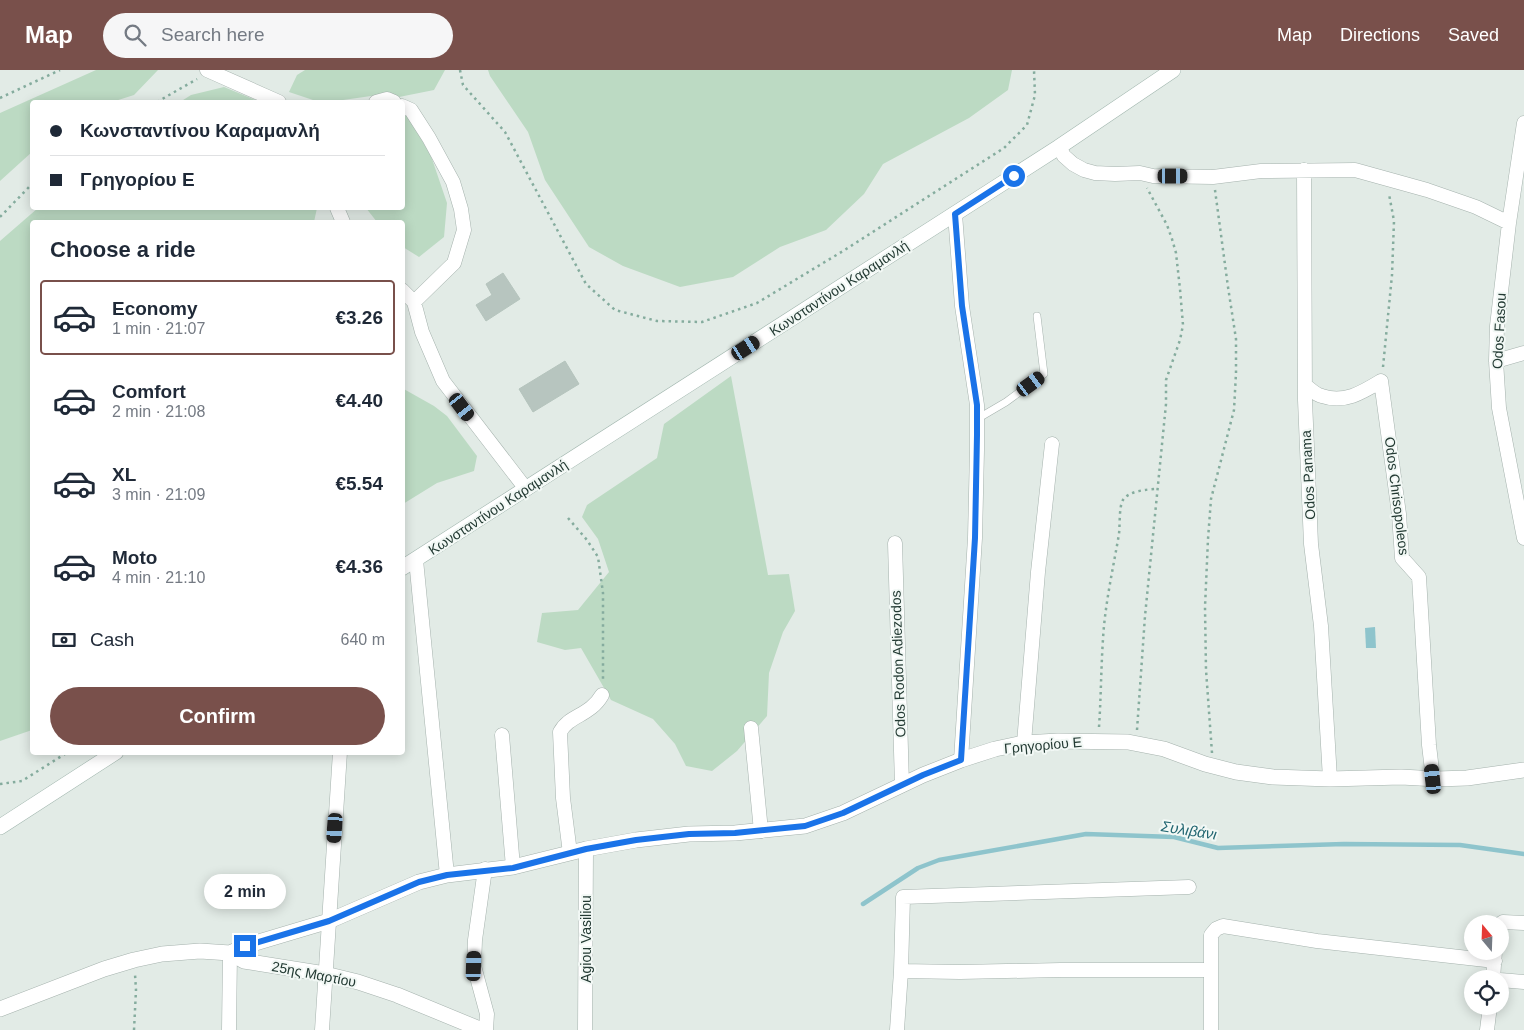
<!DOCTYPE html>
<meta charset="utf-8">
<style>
:root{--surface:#fff;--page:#f6f6f7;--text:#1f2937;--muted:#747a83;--line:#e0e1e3;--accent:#79504b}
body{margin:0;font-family:Helvetica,sans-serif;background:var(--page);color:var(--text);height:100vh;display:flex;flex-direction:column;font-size:19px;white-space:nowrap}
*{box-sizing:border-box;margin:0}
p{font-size:16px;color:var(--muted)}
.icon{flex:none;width:28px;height:28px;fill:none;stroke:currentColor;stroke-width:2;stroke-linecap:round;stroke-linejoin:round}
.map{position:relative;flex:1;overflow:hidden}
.sheet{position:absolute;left:30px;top:150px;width:375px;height:535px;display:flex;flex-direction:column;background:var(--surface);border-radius:5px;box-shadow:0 2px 12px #0003}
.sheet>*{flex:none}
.top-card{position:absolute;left:30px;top:30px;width:375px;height:110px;border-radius:5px;box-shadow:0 2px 12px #0003;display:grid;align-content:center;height:110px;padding:0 20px;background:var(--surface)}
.needle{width:32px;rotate:341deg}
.buttons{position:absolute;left:1464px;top:845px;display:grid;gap:10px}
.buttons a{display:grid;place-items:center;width:45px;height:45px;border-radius:50%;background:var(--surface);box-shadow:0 2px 12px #0003;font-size:25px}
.end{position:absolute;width:22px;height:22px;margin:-11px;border:6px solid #1a73e8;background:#fff;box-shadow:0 0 0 2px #fff}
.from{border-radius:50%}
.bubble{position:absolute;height:35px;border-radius:18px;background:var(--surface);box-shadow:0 2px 12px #0003;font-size:16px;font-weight:600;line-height:35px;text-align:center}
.car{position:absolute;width:15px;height:30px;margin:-15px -8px;border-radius:6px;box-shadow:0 0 4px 1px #0007;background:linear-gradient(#222 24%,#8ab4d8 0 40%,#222 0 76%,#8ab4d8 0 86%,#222 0)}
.top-card b{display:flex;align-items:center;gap:18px;height:48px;font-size:19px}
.top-card b+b{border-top:1px solid var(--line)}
.top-card i{width:12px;height:12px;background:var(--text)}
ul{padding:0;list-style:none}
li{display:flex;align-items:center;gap:15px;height:75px;margin:0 10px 8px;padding:0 10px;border:2px solid transparent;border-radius:5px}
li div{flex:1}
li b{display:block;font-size:19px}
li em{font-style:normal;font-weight:600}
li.current{border-color:var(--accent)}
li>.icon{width:45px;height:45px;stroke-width:1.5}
h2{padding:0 20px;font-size:22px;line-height:60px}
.pay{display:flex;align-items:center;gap:12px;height:55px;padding:0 20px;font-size:19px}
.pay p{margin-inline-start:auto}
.button{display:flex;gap:10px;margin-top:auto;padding:10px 20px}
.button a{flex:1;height:58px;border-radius:30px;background:var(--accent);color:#fff;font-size:20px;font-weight:600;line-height:58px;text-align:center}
header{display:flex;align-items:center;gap:30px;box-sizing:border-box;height:70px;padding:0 25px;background:var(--accent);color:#fff}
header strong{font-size:24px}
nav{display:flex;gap:28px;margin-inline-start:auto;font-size:18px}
.search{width:350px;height:45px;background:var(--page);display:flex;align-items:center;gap:12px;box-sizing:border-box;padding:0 18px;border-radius:28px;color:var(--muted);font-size:19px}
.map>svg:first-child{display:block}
.green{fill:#bcdac3}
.water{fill:#8ec4cc}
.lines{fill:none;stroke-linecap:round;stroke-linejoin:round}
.stream{stroke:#8ec4cc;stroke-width:4.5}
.building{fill:#b7c5bf;stroke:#b5c4bd}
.service-casing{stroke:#a5b2ad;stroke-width:8}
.minor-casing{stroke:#a5b2ad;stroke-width:15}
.tertiary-casing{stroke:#a5b2ad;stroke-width:16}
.secondary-casing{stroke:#a1b6ae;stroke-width:16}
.path{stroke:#85ac9e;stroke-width:2.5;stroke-dasharray:2.5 4;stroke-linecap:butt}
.service{stroke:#fff;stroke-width:7}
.minor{stroke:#fff;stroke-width:14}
.tertiary{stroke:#fff;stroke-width:15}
.secondary{stroke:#fff;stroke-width:15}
.route{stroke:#1a73e8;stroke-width:6}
.labels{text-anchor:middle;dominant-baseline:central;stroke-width:4;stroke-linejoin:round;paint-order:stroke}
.street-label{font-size:14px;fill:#233a33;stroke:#f2f8f5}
.water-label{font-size:15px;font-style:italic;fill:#226671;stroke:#f2f8f5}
</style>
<header>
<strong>Map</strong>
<div class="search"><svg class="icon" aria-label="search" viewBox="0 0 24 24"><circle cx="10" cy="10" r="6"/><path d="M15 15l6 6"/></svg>Search here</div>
<nav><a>Map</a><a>Directions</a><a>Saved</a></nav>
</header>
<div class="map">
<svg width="1524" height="960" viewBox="0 0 1524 960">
<rect width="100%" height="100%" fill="#e2ebe6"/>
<!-- green -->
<path class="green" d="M96 0H158L134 25 112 32H32V82L0 111V43Z
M305 0H445L434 20 399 27 385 24 329 32H319L289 22 297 5Z
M488 0H1012L1008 20 969 48 883 94 864 124 826 160 780 177 733 207 680 217 623 196 589 177 545 110 528 62 490 6Z
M224 17 260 32H180L191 25Z
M403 41 410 49 431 86 447 133 444 167 419 187 403 177 402 152H377L366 138H402Z
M38 138H317L314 152H32V660L0 671V171Z
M731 306 768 505 789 504 795 541 783 562 769 603 767 646 737 681 712 701 686 696 675 674 653 649 611 630 581 578 565 580 537 572 542 543 578 540 609 502 598 469 582 447 587 435 657 388 664 354Z
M402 318 434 336 447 346 477 386 474 401 437 413 403 434Z"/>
<!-- water -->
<path class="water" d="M1375 557 1376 578H1366L1365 558Z"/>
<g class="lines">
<!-- stream -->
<path class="stream" d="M863 834 918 798 939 790 1086 764 1174 767 1218 778 1344 774 1460 775 1524 784"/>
</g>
<!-- building -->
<path class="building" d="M503 203 520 229 486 251 476 235 492 225 486 214Z
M565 291 579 314 533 342 519 319Z"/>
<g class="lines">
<!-- service casing -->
<g class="service-casing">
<path id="service" d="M977 349 1006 332 1044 304 1037 246"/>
</g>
<!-- minor casing -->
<g class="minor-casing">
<path id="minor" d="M207 0 279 32
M376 32 387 29 394 32
M402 36 411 40 429 68 453 112 461 139 464 160 454 193 414 232
M1524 53 1509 153 1497 256 1496 291 1499 338 1524 468
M1059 77 1064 86 1073 94 1084 100 1095 103 1115 104 1140 103 1153 106 1213 107 1261 101 1355 100 1427 120 1476 137 1509 153
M1304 100 1305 330 1311 474 1321 556 1330 709
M337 138 343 152
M955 144 962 236 977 335V380L975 468 961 690
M402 220 414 232 422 262 443 311 526 419
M1496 291 1524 283
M1305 315C1310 319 1316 325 1322 326 1344 334 1363 322 1381 311L1399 444 1402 488 1419 507 1429 675 1433 709
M895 473 902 715
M416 490 447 805
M751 658 761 761
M502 665 513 797
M1024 673 1038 502 1052 374
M570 783 563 728 560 662C569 645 590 646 602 625
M485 799 475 870 474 896 487 944 486 960
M1500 854 1503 852 1524 853
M901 901 960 902 1061 900H1211
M1493 909 1495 881
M1500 910 1524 912
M229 960 230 883
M322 960 340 682
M585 960 586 779
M897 960 901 901 903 827 1189 817
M1211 960V865L1216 859 1223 856 1317 871 1495 891
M1487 960 1490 936"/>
</g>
<!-- tertiary casing -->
<g class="tertiary-casing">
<path id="tertiary" d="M230 883 245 876 329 851 419 812 447 805 513 797 586 779 636 770 689 764 735 763 805 756 843 743 923 705 961 690 995 679 1024 673 1058 671 1128 672 1164 679 1205 694 1236 702 1273 707 1330 709 1401 707 1437 709 1467 708 1524 700
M0 939 104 899 134 890 162 884 200 881 230 883 244 891 325 904 358 912 397 925 482 960"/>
</g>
<!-- secondary casing -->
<g class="secondary-casing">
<path id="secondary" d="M402 498 1059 77 1173 0
M0 757 116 682"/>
</g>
<!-- path -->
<path class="path" d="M460 0 463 15 505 62 586 214 615 240 657 251 702 252 757 233 843 181 1004 78 1027 55 1035 25 1034 0
M0 28 60 0
M157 32 197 9
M0 147 32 114
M1383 297 1392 205 1394 151 1389 124
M568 448 587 470 598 487 603 523V612
M1099 657C1101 628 1101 599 1103 569 1105 534 1113 499 1119 464 1120 455 1119 436 1123 430 1128 421 1148 419 1158 419
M1137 660 1145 546 1166 334V310L1180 270 1183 255 1180 219 1176 183 1172 169 1167 155 1147 118
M1212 683 1206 600 1205 537 1208 469 1211 429 1234 340 1236 303V269L1228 217 1215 120
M0 714 22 711 68 682
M134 960 136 920 135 904"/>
<!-- service -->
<use href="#service" class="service"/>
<!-- minor -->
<use href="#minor" class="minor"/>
<!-- tertiary -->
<use href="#tertiary" class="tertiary"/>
<!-- secondary -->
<use href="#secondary" class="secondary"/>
</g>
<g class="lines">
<!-- route -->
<path class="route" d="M245 876 329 851 419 812 447 805 513 798 586 779 636 770 689 764 735 763 805 756 843 743 923 705 961 690 975 468 977 365V335L962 236 955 144 1014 106"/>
</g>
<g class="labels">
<!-- street labels -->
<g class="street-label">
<text transform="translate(839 218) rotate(-33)">Κωνσταντίνου Καραμανλή</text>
<text transform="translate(1499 261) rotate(-87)">Odos Fasou</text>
<text transform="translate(1308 405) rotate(-93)">Odos Panama</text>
<text transform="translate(1397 426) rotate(83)">Odos Chrisopoleos</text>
<text transform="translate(498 437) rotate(-33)">Κωνσταντίνου Καραμανλή</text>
<text transform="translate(898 594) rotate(-92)">Odos Rodon Adiezodos</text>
<text transform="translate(1043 675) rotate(-5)">Γρηγορίου Ε</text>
<text transform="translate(586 869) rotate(-90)">Agiou Vasiliou</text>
<text transform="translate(314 904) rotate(11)">25ης Μαρτίου</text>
</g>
<!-- water labels -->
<g class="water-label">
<text transform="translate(1189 760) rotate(9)">Συλιβάνι</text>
</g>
</g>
</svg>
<div class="buttons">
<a><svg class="needle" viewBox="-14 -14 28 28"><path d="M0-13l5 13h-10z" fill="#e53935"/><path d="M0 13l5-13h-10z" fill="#747a83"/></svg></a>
<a><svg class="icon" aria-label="locate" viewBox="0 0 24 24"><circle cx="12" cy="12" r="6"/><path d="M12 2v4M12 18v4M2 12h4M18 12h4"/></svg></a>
</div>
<i class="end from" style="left:1014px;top:106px"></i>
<i class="end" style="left:245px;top:876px"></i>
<div class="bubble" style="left:204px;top:804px;width:82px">2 min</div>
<i class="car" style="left:1173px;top:106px;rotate:90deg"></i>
<i class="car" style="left:746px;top:278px;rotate:57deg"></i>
<i class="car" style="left:1031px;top:314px;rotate:54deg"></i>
<i class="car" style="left:462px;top:337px;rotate:143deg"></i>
<i class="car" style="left:1433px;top:709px;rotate:354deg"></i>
<i class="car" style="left:335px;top:758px;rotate:184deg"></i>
<i class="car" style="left:474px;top:896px;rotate:2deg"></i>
<div class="top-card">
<b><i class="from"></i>Κωνσταντίνου Καραμανλή</b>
<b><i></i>Γρηγορίου Ε</b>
</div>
<section class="sheet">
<h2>Choose a ride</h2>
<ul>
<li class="current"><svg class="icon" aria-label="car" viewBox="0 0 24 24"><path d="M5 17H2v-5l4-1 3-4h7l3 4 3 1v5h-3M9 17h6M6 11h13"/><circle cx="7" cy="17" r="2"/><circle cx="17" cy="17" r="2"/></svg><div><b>Economy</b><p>1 min · 21:07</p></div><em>€3.26</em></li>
<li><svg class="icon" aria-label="car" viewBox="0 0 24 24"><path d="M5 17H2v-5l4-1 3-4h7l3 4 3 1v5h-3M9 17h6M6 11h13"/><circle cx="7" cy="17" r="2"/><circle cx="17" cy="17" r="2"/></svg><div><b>Comfort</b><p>2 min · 21:08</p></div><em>€4.40</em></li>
<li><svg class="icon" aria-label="car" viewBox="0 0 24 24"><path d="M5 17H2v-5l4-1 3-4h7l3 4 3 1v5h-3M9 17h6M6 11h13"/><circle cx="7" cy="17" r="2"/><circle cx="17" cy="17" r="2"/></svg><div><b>XL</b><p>3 min · 21:09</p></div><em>€5.54</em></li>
<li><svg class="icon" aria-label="car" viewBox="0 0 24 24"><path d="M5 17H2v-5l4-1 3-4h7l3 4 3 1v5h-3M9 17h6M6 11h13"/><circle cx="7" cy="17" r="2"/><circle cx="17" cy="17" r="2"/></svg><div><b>Moto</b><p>4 min · 21:10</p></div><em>€4.36</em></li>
</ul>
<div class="pay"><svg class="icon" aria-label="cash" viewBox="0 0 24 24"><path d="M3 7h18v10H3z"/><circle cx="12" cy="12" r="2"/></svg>Cash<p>640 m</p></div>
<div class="button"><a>Confirm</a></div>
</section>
</div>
